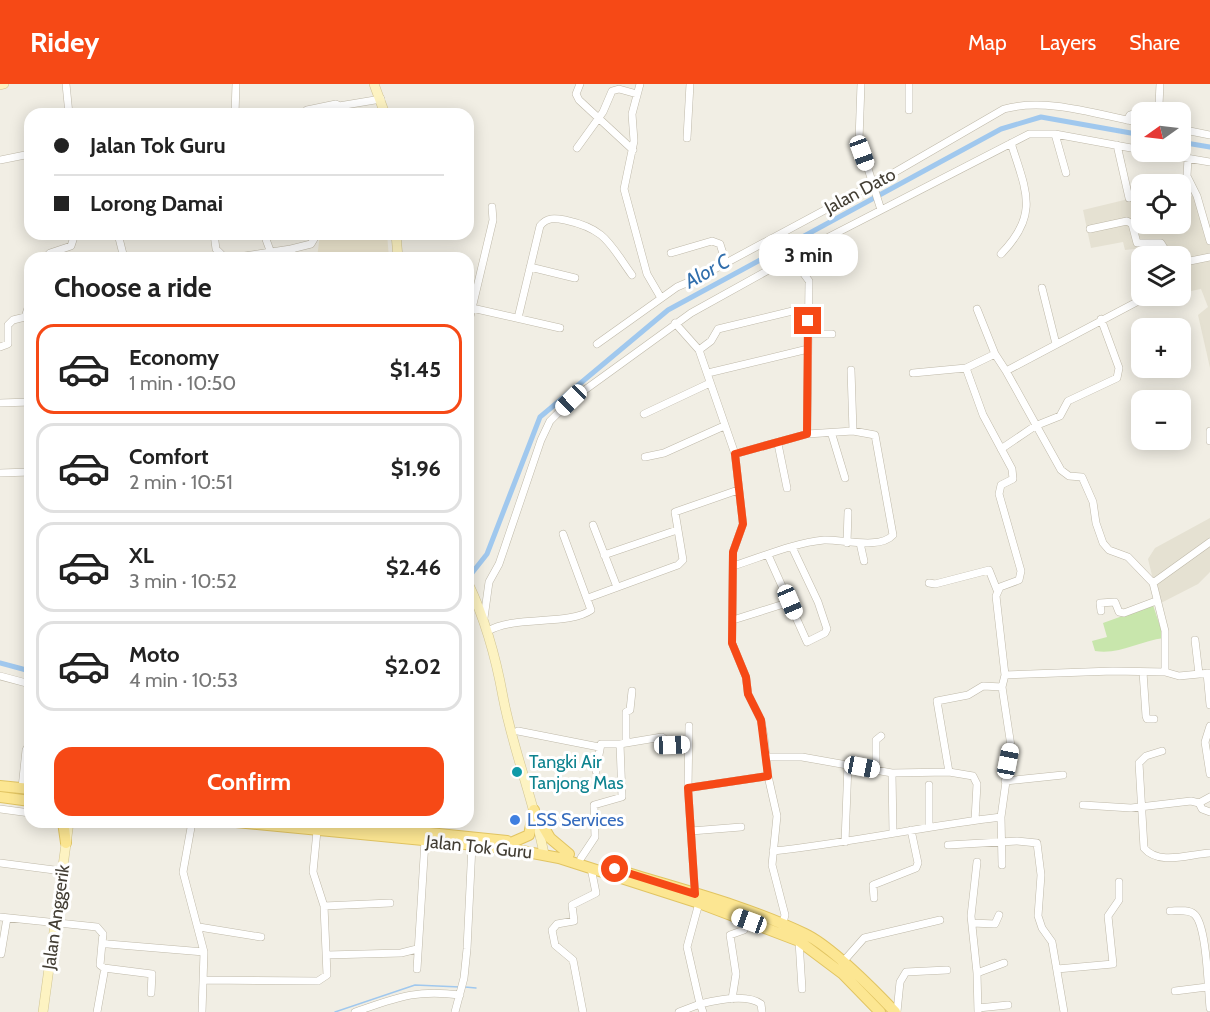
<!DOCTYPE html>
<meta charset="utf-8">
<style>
:root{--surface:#fff;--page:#f2f2f2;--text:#222;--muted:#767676;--line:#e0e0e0;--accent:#f64916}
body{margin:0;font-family:Cabin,sans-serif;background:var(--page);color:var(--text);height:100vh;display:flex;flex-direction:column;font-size:22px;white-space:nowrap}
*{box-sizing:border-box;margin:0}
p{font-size:20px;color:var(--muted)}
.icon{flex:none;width:33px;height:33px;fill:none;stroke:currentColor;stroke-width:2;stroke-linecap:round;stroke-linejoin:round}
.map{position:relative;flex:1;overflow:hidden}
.side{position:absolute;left:24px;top:168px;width:450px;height:576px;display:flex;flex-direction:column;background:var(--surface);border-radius:18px;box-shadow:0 3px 15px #0003}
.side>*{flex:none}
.top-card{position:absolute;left:24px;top:24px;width:450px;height:132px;border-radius:18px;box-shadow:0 3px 15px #0003;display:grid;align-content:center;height:132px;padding:0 30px;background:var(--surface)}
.needle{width:39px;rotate:256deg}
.tools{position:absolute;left:1131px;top:18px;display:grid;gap:12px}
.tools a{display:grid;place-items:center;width:60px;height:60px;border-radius:12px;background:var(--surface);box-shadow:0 3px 15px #0003;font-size:30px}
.end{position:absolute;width:27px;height:27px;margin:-14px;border:8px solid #f64916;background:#fff;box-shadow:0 0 0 3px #fff}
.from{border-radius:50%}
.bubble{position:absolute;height:42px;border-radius:18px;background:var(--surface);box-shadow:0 3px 15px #0003;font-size:20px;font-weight:800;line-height:42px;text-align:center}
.car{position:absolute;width:18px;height:36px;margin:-18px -9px;border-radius:8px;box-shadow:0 0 4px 2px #0007;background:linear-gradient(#fff 24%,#345 0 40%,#fff 0 76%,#345 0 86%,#fff 0)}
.top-card b{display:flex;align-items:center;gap:21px;height:57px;font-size:22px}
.top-card b+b{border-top:2px solid var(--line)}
.top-card i{width:15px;height:15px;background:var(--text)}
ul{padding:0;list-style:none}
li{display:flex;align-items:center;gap:18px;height:90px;margin:0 12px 9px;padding:0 18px;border:3px solid var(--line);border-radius:18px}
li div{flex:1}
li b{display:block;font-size:22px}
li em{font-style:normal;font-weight:800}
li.selected{border-color:var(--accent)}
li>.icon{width:54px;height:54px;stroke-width:1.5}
h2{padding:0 30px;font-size:27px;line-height:72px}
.action{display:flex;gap:12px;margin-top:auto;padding:12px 30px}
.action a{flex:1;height:69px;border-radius:18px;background:var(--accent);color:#fff;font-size:24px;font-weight:800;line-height:69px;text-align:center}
header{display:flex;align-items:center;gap:36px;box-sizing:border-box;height:84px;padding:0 30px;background:var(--accent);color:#fff}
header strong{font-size:28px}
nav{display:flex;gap:33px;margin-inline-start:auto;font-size:21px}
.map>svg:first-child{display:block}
.residential{fill:#e5e1d2}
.education{fill:#ebe4cd}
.green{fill:#c8e6ac}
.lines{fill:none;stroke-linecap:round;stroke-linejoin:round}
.stream{stroke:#a0c8ee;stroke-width:1.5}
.canal{stroke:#a0c8ee;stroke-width:5}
.street-casing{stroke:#bfb9a9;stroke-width:8}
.secondary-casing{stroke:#d1c594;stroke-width:10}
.primary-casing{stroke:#e1c462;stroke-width:12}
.street{stroke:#fff;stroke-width:7}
.secondary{stroke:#fdf3c2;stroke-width:9}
.primary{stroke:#fce692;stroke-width:10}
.route{stroke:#f64916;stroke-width:8}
.culture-dot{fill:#0f9aa8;stroke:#fff;stroke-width:2}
.shop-dot{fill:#3f7fe0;stroke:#fff;stroke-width:2}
.labels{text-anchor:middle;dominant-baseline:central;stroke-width:6;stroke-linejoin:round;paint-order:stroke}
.street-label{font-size:18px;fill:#433e34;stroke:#fff}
.culture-label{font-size:18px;fill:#0d838f;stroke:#fff;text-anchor:start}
.shop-label{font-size:18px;fill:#366cbe;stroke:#fff;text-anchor:start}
.water-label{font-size:20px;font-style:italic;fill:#306eac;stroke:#fff}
</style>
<header>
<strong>Ridey</strong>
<nav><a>Map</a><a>Layers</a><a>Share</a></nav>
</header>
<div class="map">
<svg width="1210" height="928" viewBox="0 0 1210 928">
<rect width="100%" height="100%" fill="#f1eee4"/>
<!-- residential -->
<path class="residential" d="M1199 110 1210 147V284L1198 231 1208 223 1201 205 1181 209 1180 172H1142L1141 179 1134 165 1125 166 1123 158 1091 164 1083 126 1141 112 1142 140H1180L1181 115Z
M1210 434V488L1198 500 1159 520 1148 475 1155 464Z"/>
<!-- education -->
<path class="education" d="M320 150H387L389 174H317Z"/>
<!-- green -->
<path class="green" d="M1153 521 1164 554C1140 557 1119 571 1095 567L1092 557 1107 553 1103 539Z"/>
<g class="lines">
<!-- stream -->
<path class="stream" d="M465 903 476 904
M335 928 415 901 460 903"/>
<!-- canal -->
<path class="canal" d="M1180 58 1210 63
M468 494 487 470 540 333 668 226 1001 45 1041 33 1142 51
M0 579 30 587"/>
<!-- street casing -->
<g class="street-casing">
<path id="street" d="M66 0 69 30
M580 0 576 10 579 16 633 66
M640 0 632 30 634 57 624 105 647 190 661 214
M861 0 859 56 881 126
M909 0V26
M307 26 336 20 339 22 381 15
M235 30 236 0
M1127 36 1130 31 1159 21 1160 0
M1180 45 1210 51
M1055 50 1066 89
M687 54 690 0
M1117 61 1129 114
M1180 61 1183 46
M577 64 603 28 612 7 619 5 637 10
M1151 68 1210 78
M1188 74 1187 92 1197 112 1210 157
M0 76 30 70
M1090 145 1127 137 1132 140 1137 159H1161L1169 172
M118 150 124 174
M214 150 216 165 224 173H238L291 165
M264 150 271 169
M671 169 712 157 720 160 726 179
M1001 170C1040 130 1026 107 1011 59
M45 174 50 169 71 162 75 150
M293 174 291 165 311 160 317 150
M1180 179 1210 173
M530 183 575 194
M1042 204 1056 260
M472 224 560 244
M977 225 995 270
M518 234 540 142C547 133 555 134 565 136 606 145 609 159 632 191
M675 239 699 266 735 370 743 440 733 468 732 559 746 593 748 610 761 636 764 653 768 692 777 732 772 781 785 831 782 842
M468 241 493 136 492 123
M808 250H832
M597 260 677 203 698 194 890 91 1004 25C1047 13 1098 31 1142 39
M0 263 8 260V241L13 236 25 233 30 218
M699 266 711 257 718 245 809 223
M966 284 983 331 1012 385 1013 395 1001 401 999 410 1021 487 1019 496 1000 503 996 512 1005 591 1002 603 1011 662 1001 733 1002 781
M851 286 853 347
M1006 287 1061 386 1069 392 1082 393 1093 418 1096 439 1103 459 1109 466 1128 473 1153 499
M708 289 808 265
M913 289 966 284 995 270 1006 287 1148 212
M0 319 30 318
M644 330 710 299
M1210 347V357
M832 351 845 394
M778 360 787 404
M1001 365 1035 342 1060 332 1068 317 1117 294 1119 284 1101 235
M735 370 807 350 809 197 801 186 788 176
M645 373 664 369 724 342
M0 389 30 388
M593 441 617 503
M847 459 848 428
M860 459 864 477
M604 471 677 446
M768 471 807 558 825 549 827 545 818 518 792 463
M733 482C762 473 793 459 824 456 841 455 880 466 893 451L875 351 853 347 807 350
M929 499 935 500 989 486 997 506
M588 514 678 481 683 476 675 428 738 406
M1101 527 1100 519 1115 518 1119 528 1124 529 1156 517
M484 534 489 498 499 480 541 356 550 337 571 316 691 229 819 158 1029 50H1055L1142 66
M733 536 790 518
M488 547C515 531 569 542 591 526L563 450
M1195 556 1199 590
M1143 588 1146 632 1147 635H1154
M1165 588V547L1153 499 1210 458
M1207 589 1210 621
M1005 591 1113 587 1165 588 1179 592 1210 589
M0 592 30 600
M689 642 688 704 695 810
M1210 642 1205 658 1210 690
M518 647 599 663
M626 659V628L630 626 632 607
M620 660 662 653 672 661 688 660
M1162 667 1146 672 1139 679 1144 764C1159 782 1189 770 1210 769
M767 673H802L892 689 949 688 973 692 977 700 975 736
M876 686V656L881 652
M949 688 937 617 968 611 983 602 1002 603
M892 689 893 749
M1005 697 1063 691
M22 704 26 666 30 659
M688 704 768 692
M1199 719 1210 713
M1083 721 1131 724 1191 717 1199 719 1202 725 1210 728
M0 725 30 729
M192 738 183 788 204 868 202 928
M417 738V747
M929 743V701
M691 747 741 743
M845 758 848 680
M948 761 1017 757 1037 759 1041 791 1038 832 1042 844 1052 858 1064 928
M773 767C850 759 925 742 1001 733
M581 774 595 753 594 721 622 713 620 660H601L596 687
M977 778 971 832 977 889 978 928
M0 779 62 787
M874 814 873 801 916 784 918 779 911 746
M324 822 390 819
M1170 827C1177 827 1188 825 1194 830 1207 840 1208 906 1210 924
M0 833 97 843 103 850 102 859 108 860 204 868
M972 839 995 840 999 831
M199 843 261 853
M799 857 802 905
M102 859 100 881 104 884 152 890 151 909
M1 870 7 834
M327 871 401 869 417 865
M842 879 864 854 940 836
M417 885 425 757
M1057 885 1113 880 1108 832 1119 816V798
M977 889 1004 879
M203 896 318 897 327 891 324 822 313 788 317 747
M1175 907 1207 903
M732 915 736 890 730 851 744 846 749 837
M978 924 1008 921
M97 928 104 889
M355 928C396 914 415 905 460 911
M455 928 464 894 467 865 472 761
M583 928 573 876 555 861 552 846 557 840 574 837 572 821 596 809 591 784
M679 928 700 920 687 863 699 819
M703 928 700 920C716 916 747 909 761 920L762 928
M897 928 900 898 906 888 947 886"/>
</g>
<!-- secondary casing -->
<g class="secondary-casing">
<path id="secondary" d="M374 0 385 30
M0 1 4 0
M396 150 398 174
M468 499C486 537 496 574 503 613 513 666 534 717 544 770
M43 928 69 738"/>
</g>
<!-- primary casing -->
<g class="primary-casing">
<path id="primary" d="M0 702 30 705
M0 713 30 717
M63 738 66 759
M236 738 506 764 559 774 699 819 799 857 843 890 880 928
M322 738 507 757
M543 742 550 754 569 770
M513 758 529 751 534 726
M615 785C678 805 745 821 805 850 832 863 874 906 895 928"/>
</g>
<!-- street -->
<use href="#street" class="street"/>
<!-- secondary -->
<use href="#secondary" class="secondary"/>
<!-- primary -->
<use href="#primary" class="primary"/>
</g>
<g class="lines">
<!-- route -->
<path class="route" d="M615 785 695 810 688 704 768 692 761 636 748 610 746 593 732 559 733 468 743 440 735 370 807 350 808 237"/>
</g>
<!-- markers -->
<circle class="culture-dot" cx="517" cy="688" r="6"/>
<circle class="shop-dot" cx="515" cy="736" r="6"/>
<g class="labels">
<!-- street labels -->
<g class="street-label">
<text transform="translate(860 107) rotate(-28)">Jalan Dato</text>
<text transform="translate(479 763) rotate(6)">Jalan Tok Guru</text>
<text transform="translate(56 833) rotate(-82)">Jalan Anggerik</text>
</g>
<!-- culture labels -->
<g class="culture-label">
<text x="529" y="678">Tangki Air<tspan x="529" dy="21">Tanjong Mas</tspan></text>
</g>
<!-- shop labels -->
<g class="shop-label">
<text x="527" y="736">LSS Services</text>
</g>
<!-- water labels -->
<g class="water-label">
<text transform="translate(707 187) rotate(-29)">Alor C</text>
</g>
</g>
</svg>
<div class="tools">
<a><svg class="needle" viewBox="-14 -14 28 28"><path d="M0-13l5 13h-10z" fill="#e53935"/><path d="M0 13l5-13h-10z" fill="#767676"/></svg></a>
<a><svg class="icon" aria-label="locate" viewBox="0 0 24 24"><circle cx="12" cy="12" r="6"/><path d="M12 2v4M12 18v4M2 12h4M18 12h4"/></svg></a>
<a><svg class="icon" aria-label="layers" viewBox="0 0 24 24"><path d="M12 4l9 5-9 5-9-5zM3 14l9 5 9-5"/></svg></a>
<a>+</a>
<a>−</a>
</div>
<i class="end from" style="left:615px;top:785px"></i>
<i class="end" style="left:808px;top:237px"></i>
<div class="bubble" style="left:759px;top:150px;width:99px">3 min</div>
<i class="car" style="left:862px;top:69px;rotate:160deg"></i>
<i class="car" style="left:571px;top:316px;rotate:226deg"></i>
<i class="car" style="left:790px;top:518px;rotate:157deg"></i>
<i class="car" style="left:672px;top:661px;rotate:88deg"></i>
<i class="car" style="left:1008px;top:677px;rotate:11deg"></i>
<i class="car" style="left:862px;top:683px;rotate:101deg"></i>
<i class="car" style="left:749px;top:837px;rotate:290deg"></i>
<div class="top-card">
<b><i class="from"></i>Jalan Tok Guru</b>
<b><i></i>Lorong Damai</b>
</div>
<section class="side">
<h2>Choose a ride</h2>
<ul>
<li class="selected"><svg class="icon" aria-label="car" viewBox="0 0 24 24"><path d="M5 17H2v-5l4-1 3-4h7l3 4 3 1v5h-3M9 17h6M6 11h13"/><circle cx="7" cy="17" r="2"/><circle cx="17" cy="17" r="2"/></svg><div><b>Economy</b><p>1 min · 10:50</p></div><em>$1.45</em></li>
<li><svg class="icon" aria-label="car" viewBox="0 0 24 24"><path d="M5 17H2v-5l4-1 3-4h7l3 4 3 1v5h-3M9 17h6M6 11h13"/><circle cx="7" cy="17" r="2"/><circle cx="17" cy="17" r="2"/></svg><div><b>Comfort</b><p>2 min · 10:51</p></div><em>$1.96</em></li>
<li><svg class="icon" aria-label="car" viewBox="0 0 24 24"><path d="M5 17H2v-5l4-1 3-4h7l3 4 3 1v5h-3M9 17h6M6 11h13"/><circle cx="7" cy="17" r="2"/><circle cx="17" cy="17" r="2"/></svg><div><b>XL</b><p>3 min · 10:52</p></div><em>$2.46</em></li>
<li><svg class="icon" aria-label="car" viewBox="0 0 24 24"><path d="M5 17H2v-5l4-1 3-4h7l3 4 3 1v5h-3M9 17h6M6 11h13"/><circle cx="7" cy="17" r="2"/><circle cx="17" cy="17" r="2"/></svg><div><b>Moto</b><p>4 min · 10:53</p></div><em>$2.02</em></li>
</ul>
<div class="action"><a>Confirm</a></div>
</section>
</div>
